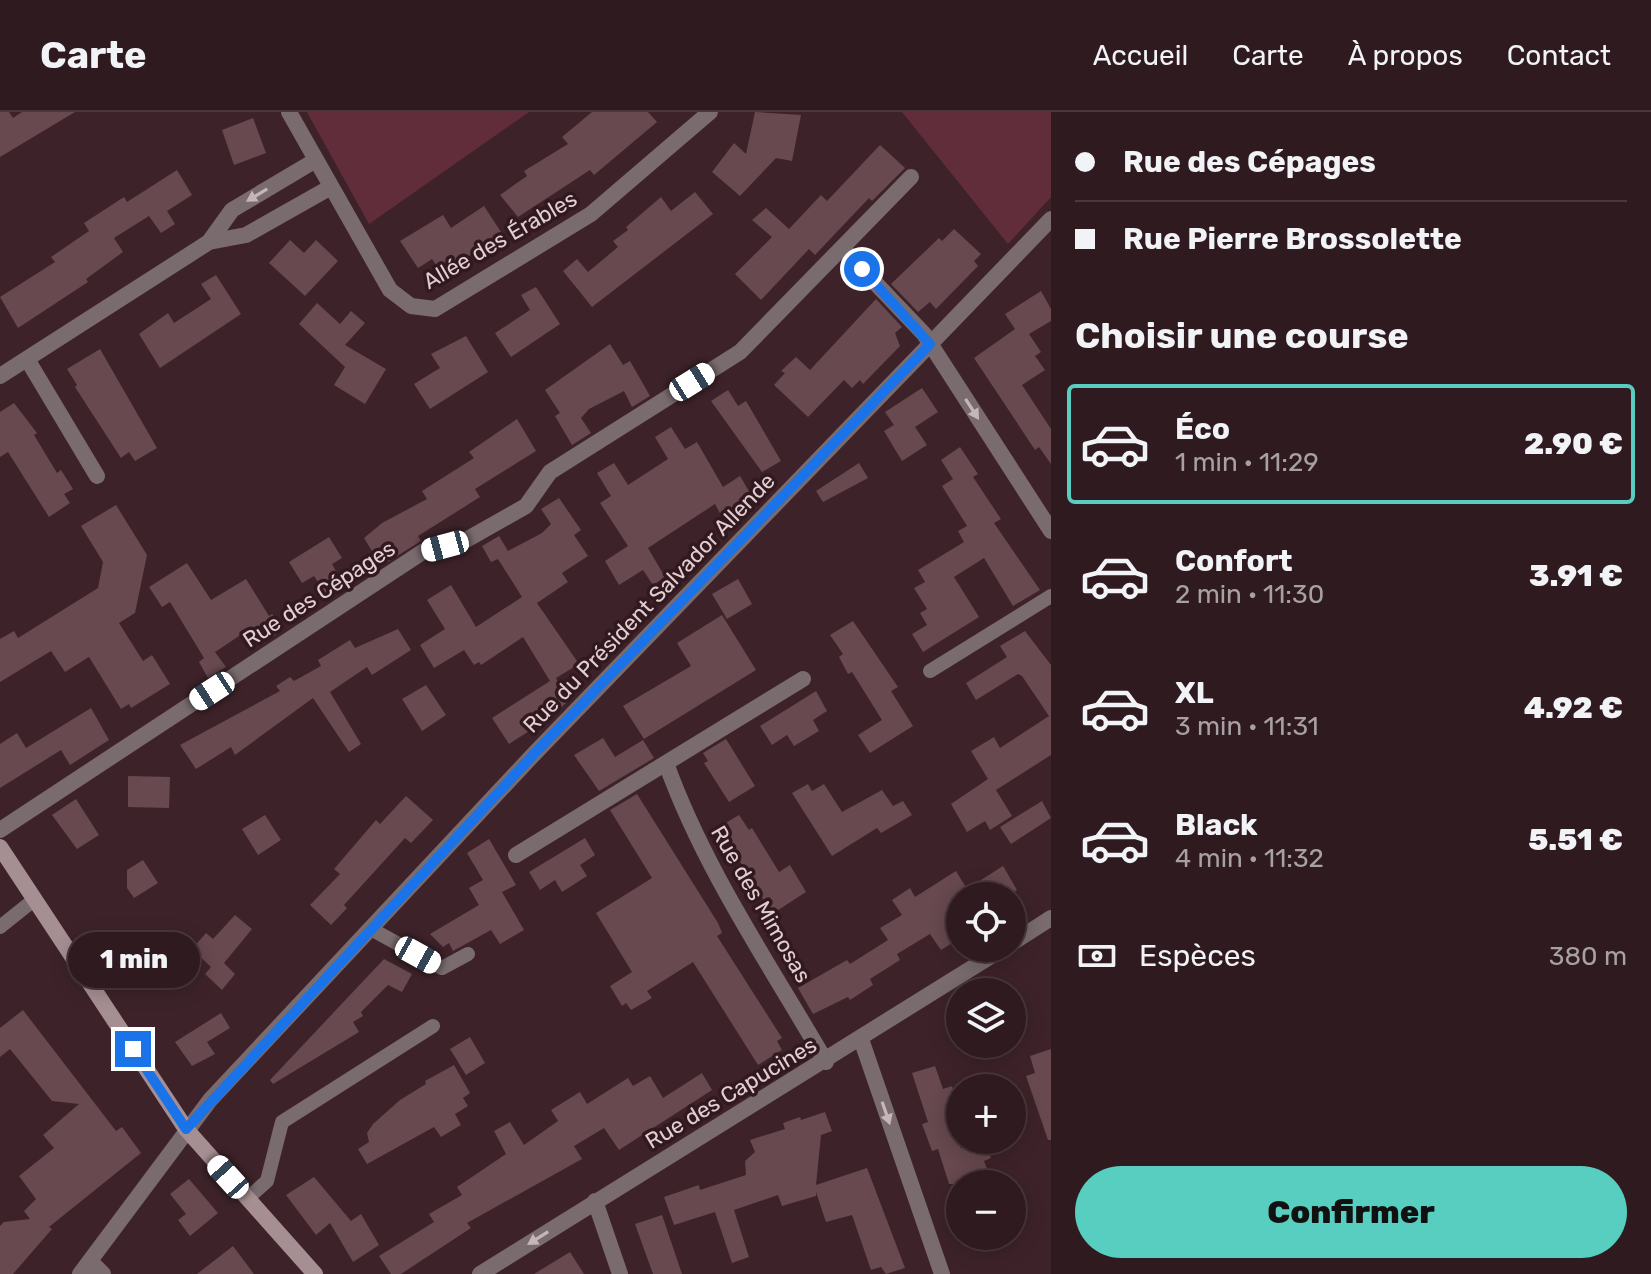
<!DOCTYPE html>
<html lang="fr">
<meta charset="utf-8">
<style>
:root{--surface:#2e1a1f;--page:#3a272c;--text:#f1f3f6;--muted:#a7a1a4;--line:#49383d;--accent:#58cec1}
body{margin:0;font-family:Rubik,sans-serif;background:var(--page);color:var(--text);height:100vh;display:flex;flex-direction:column;font-size:30px;white-space:nowrap}
*{box-sizing:border-box;margin:0}
p{font-size:26px;color:var(--muted)}
.icon{flex:none;width:44px;height:44px;fill:none;stroke:currentColor;stroke-width:2;stroke-linecap:round;stroke-linejoin:round}
.map{position:relative;flex:1;overflow:hidden}
.panel{display:flex;flex-direction:column;background:var(--surface);width:600px}
.panel>*{flex:none}
.hud{display:grid;align-content:center;height:176px;padding:0 24px;background:var(--surface)}
.fabs{position:absolute;left:946px;top:770px;display:grid;gap:16px}
.fabs a{display:grid;place-items:center;width:80px;height:80px;border-radius:50%;background:var(--surface);box-shadow:0 4px 20px #0003,0 0 0 2px var(--line);font-size:40px}
.end{position:absolute;width:36px;height:36px;margin:-18px;border:10px solid #1a73e8;background:#fff;box-shadow:0 0 0 4px #fff}
.from{border-radius:50%}
.bubble{position:absolute;height:56px;border-radius:28px;background:var(--surface);box-shadow:0 4px 20px #0003,0 0 0 2px var(--line);font-size:26px;font-weight:800;line-height:56px;text-align:center}
.car{position:absolute;width:24px;height:48px;margin:-24px -12px;border-radius:10px;box-shadow:0 0 6px 2px #0007;background:linear-gradient(#fff 24%,#345 0 40%,#fff 0 76%,#345 0 86%,#fff 0)}
.hud b{display:flex;align-items:center;gap:28px;height:76px;font-size:30px}
.hud b+b{border-top:2px solid var(--line)}
.hud i{width:20px;height:20px;background:var(--text)}
ul{padding:0;list-style:none}
li{display:flex;align-items:center;gap:24px;height:120px;margin:0 16px 12px;padding:0 8px;border:4px solid transparent;border-radius:8px}
li div{flex:1}
li b{display:block;font-size:30px}
li em{font-style:normal;font-weight:800}
li.on{border-color:var(--accent)}
li>.icon{width:72px;height:72px;stroke-width:1.5}
h2{padding:0 24px;font-size:36px;line-height:96px}
.pay{display:flex;align-items:center;gap:20px;height:88px;padding:0 24px;font-size:30px}
.pay p{margin-inline-start:auto}
.button{display:flex;gap:16px;margin-top:auto;padding:16px 24px}
.button a{flex:1;height:92px;border-radius:48px;background:var(--accent);color:#111;font-size:32px;font-weight:800;line-height:92px;text-align:center}
header{display:flex;align-items:center;gap:48px;box-sizing:border-box;height:112px;padding:0 40px;background:var(--surface);border-bottom:2px solid var(--line)}
header strong{font-size:38px}
nav{display:flex;gap:44px;margin-inline-start:auto;font-size:28px}
main{display:flex;flex:1;min-height:0}
.map>svg:first-child{display:block}
.green{fill:#622d3b}
.building{fill:#67494f}
.lines{fill:none;stroke-linecap:round;stroke-linejoin:round}
.lane{stroke:#796b6e;stroke-width:14}
.street{stroke:#796b6e;stroke-width:16}
.secondary{stroke:#a68f93;stroke-width:16}
.oneway{fill:#c7b6b9}
.route{stroke:#1a73e8;stroke-width:10}
.labels{text-anchor:middle;dominant-baseline:central;stroke-width:7;stroke-linejoin:round;paint-order:stroke}
.street-label{font-size:22px;fill:#e1cfd2;stroke:#32191f}
</style>
<header>
<strong>Carte</strong>
<nav><a>Accueil</a><a>Carte</a><a>À propos</a><a>Contact</a></nav>
</header>
<main>
<div class="map">
<svg width="1051" height="1162" viewBox="0 0 1051 1162">
<rect width="100%" height="100%" fill="#3d2329"/>
<!-- green -->
<path class="green" d="M307 0H529L369 112Z
M902 0H1051V85L1008 132Z"/>
<!-- building -->
<path class="building" d="M0 0H9L13 6 22 0H75L0 45Z
M592 0H648L657 10 594 63 590 58 518 105 500 83 527 64 524 59 568 32 562 25Z
M755 0 801 3 792 49 776 46 740 84 712 60 734 31 746 42Z
M253 6 266 41 234 53 222 18Z
M880 33 905 56 872 89 869 86 815 143 809 137 761 188 735 162 772 125 752 108 766 96 789 117 821 83 827 89Z
M177 58 192 83 167 99 175 112 161 121 149 104 114 126 123 140 86 167 88 170 18 216 0 185 55 150 51 145 89 119 84 111 124 85 127 90Z
M695 80 713 102 592 195 563 159 577 147 588 160 618 135 613 129 628 118 626 115 661 85 671 99Z
M484 94 503 123 442 161 432 147 418 156 400 129 443 103 451 116Z
M954 117 981 142 974 149 978 154 936 197 930 190 918 200 891 172 939 126 942 129Z
M290 128 304 141 316 128 338 149 305 184 269 151Z
M216 163 241 202 160 256 139 222 168 201 174 211 211 187 201 172Z
M536 175 560 212 511 245 495 221 530 198 521 183Z
M1041 179 1051 197V209L1029 222 1041 240 1035 244 1045 258 1022 273 1051 317V352L1039 335 1035 338 974 246 1015 217 1005 202Z
M876 187 902 215 895 221 900 234 863 272 860 268 852 276 844 268 808 305 774 273 785 261 781 259 796 245 810 258Z
M317 191 340 212 351 199 365 211 345 233 386 257 365 292 334 273 345 255 299 212Z
M466 224 488 260 430 297 414 272 440 256 431 242Z
M610 232 623 253 630 249 650 284 632 295 624 279 589 297 581 306 591 321 572 333 555 304 560 301 545 278Z
M100 237 157 336 135 349 129 340 121 346 75 275 77 273 67 257Z
M922 276 938 300 915 315 927 333 902 349 884 319 894 313 885 300Z
M728 278 738 294 746 289 781 349 762 360 711 289Z
M14 291 37 321 34 323 57 361 61 358 73 377 64 382 70 391 49 405 8 340 0 345V300Z
M517 307 536 339 475 377 480 385 418 424 421 429 381 454 364 426 382 411 427 387 422 379 474 346 469 340Z
M671 315 685 337 697 330 723 375 740 364 753 386 722 405 715 392 648 436 665 465 653 473 643 458 619 473 605 449 628 434 600 391 611 384 597 361 614 351 628 373 668 347 655 325Z
M960 335 978 362 973 365 1001 407 994 411 1040 478 1013 494 984 446 954 465 979 505 923 540 912 522 927 513 920 501 927 497 914 476 925 470 918 458 964 430 958 419 967 414 942 374 953 367 941 348Z
M859 351 868 366 823 390 816 379Z
M559 386 581 418 574 423 588 444 562 461 568 470 537 491 579 552 556 566 569 588 551 605 509 632 492 606 550 569 523 525 481 553 479 550 474 553 464 538 434 556 420 533 445 517 427 488 451 473 476 515 522 485 498 447 491 450 482 434 499 424 508 439 542 421 551 412 541 397Z
M116 393 147 443 135 501 119 511 143 549 152 543 170 572 131 596 129 592 121 597 89 545 65 560 51 539 0 570V527L14 519 18 526 98 476 103 450 81 414Z
M329 425 342 446 332 452 345 475 328 485 314 464 302 471 289 450Z
M187 451 211 488 246 467 269 504 272 502 283 518 266 529 258 514 248 518 215 540 226 555 208 566 199 550 204 546 170 490 162 495 149 475Z
M738 467 752 492 727 507 712 482Z
M722 503 756 558 644 627 623 594 691 554 677 531Z
M853 509 898 575 891 579 913 614 870 641 858 623 882 608 852 560 848 562 839 545 843 542 830 523Z
M398 517 411 538 372 563 367 555 330 580 361 632 349 640 313 586 235 643 231 635 196 657 180 633 280 579 276 574 290 565 294 569 321 554 318 548 350 528 355 536Z
M1025 519 1051 553V643L996 678 1012 704 990 718 985 709 967 720 951 692 988 667 971 639 994 625 1000 636 1049 604 1022 564 1018 562 976 588 966 571 1007 545 1000 534Z
M426 573 446 603 422 619 402 587Z
M816 579 827 599 813 608 819 619 794 634 787 623 772 633 760 614Z
M91 596 109 628 70 653 61 638 0 676V632L17 621 26 636Z
M603 626 615 645 643 628 654 646 599 679 574 643Z
M726 627 755 674 729 690 704 651 708 649 703 641Z
M128 664 170 665 169 696 128 695Z
M808 672 812 679 824 672 842 700 882 678 893 694 903 689 912 703 881 721 877 716 832 744 792 681Z
M637 682 718 811 722 821 717 824 782 926 777 929 782 938 758 953 693 850 647 879 652 886 631 898 626 891 622 894 610 874 632 860 596 801 652 766 610 698Z
M406 684 433 708 411 731 405 726 344 793 347 796 331 813 310 793 340 762 334 757 376 708 380 712Z
M76 687 99 723 77 737 52 703Z
M1042 689 1051 706 1011 732 1000 715Z
M265 703 281 728 258 743 242 717Z
M739 703 749 718 752 716 779 760 790 753 806 780 772 802 719 715Z
M585 726 595 743 580 753 587 764 562 780 555 768 540 778 529 760Z
M489 727 516 773 502 780 524 818 500 832 491 818 453 839 449 831 443 835 430 822 479 793 469 776 483 768 467 741Z
M143 748 158 771 134 786 127 776V758Z
M1003 754 1017 778 1008 784H960V792L950 798 960 814V826L941 838 930 822 897 842 900 848 870 867 873 873 850 888 848 885 813 902 798 876 847 848 850 852 888 828 880 816 902 803 892 788 910 776 915 785 956 759 967 777Z
M235 803 252 817 224 851 235 862 222 878 205 862 211 855 192 837 206 821 213 827Z
M384 847 412 862 402 880 388 873 361 900 363 904 353 910 359 920 273 972 270 968Z
M23 898 116 1019 122 1015 141 1041 49 1115 52 1117 13 1162H0V1114L4 1110 30 1107 24 1099 36 1087 19 1064 54 1036 43 1023 79 992 52 989 10 937 0 945V916Z
M221 901 230 916 207 930 215 942 192 954 175 930Z
M470 925 485 951 466 963 450 937Z
M1051 937V1028H1048L1026 964 1035 961 1030 944Z
M454 953 470 981 463 986 468 994 455 1002 461 1013 441 1025 434 1015 367 1052 358 1037 369 1030 367 1021 373 1012 400 988 426 972 425 969Z
M935 954 943 977 952 974 956 988 960 987V1036L984 1028 991 1046 984 1049 987 1057 975 1061 980 1072H949L938 1037 932 1039 922 1012 928 1010 912 961Z
M702 961 712 978 619 1038 604 1016 574 1034 582 1047 467 1111 471 1116 401 1162H391L379 1144 434 1110 429 1102 462 1083 457 1075 506 1042 494 1019 510 1010 524 1033 558 1009 551 998 580 980 587 992 628 966 633 974 650 964 663 986Z
M825 1000 832 1019 821 1023 816 1073 867 1056 905 1156 886 1162 881 1155 871 1158 852 1103 826 1110 816 1080V1084L782 1094 778 1083 734 1098 749 1145 732 1151 715 1100 674 1113 664 1085 699 1073 700 1078 746 1063 745 1049 755 1040 750 1028 785 1017 783 1011 800 1005 801 1008Z
M314 1065 351 1109 361 1102 379 1133 353 1150 330 1111 316 1123 286 1083Z
M189 1067 218 1101 190 1124 178 1108 186 1102 170 1082Z
M662 1103 682 1162H653L635 1112Z
M233 1134 254 1162H197Z
M570 1140 584 1162H534Z"/>
<g class="lines">
<!-- lane -->
<path class="lane" d="M930 559 1051 484
M0 815 35 787
M371 817 442 856 468 842
M248 1086 267 1069 282 1010 433 914"/>
<!-- street -->
<path class="street" d="M289 0 390 178 411 194 435 197 591 102 710 0
M209 130 232 98 316 48
M842 136 924 222 1051 419
M27 247 97 364
M0 264 209 130 246 123 331 75
M666 651C704 757 770 853 826 950
M0 718 424 439 466 428 526 394 550 360 740 240 911 65
M516 743 803 567
M1012 831 1051 806
M861 927 942 1162
M595 1089 620 1162
M90 1149 103 1162
M80 1162 210 988 533 643 1051 107
M480 1162 1004 836"/>
<!-- secondary -->
<path class="secondary" d="M0 735 186 1017 315 1162"/>
</g>
<!-- one-way arrows -->
<defs><path id="oneway-solid" d="M-6-.8H1V-3.2L6.5 0L1 3.2V.8H-6Z" transform="scale(2)"/></defs>
<g class="oneway">
<use href="#oneway-solid" transform="translate(257 83) rotate(149)"/>
<use href="#oneway-solid" transform="translate(972 297) rotate(57)"/>
<use href="#oneway-solid" transform="translate(886 1001) rotate(71)"/>
<use href="#oneway-solid" transform="translate(538 1126) rotate(148)"/>
</g>
<g class="lines">
<!-- route -->
<path class="route" d="M133 937 186 1017 533 643 930 232 862 157"/>
</g>
<g class="labels">
<!-- street labels -->
<g class="street-label">
<text transform="translate(500 128) rotate(-30)">Allée des Érables</text>
<text transform="translate(319 482) rotate(-33)">Rue des Cépages</text>
<text transform="translate(649 491) rotate(-46)">Rue du Président Salvador Allende</text>
<text transform="translate(761 792) rotate(60)">Rue des Mimosas</text>
<text transform="translate(731 981) rotate(-31)">Rue des Capucines</text>
</g>
</g>
</svg>
<div class="fabs">
<a><svg class="icon" aria-label="locate" viewBox="0 0 24 24"><circle cx="12" cy="12" r="6"/><path d="M12 2v4M12 18v4M2 12h4M18 12h4"/></svg></a>
<a><svg class="icon" aria-label="layers" viewBox="0 0 24 24"><path d="M12 4l9 5-9 5-9-5zM3 14l9 5 9-5"/></svg></a>
<a>+</a>
<a>−</a>
</div>
<i class="end from" style="left:862px;top:157px"></i>
<i class="end" style="left:133px;top:937px"></i>
<div class="bubble" style="left:68px;top:820px;width:132px">1 min</div>
<i class="car" style="left:692px;top:270px;rotate:58deg"></i>
<i class="car" style="left:445px;top:434px;rotate:255deg"></i>
<i class="car" style="left:212px;top:579px;rotate:237deg"></i>
<i class="car" style="left:418px;top:843px;rotate:119deg"></i>
<i class="car" style="left:228px;top:1065px;rotate:318deg"></i>
</div>
<section class="panel">
<div class="hud">
<b><i class="from"></i>Rue des Cépages</b>
<b><i></i>Rue Pierre Brossolette</b>
</div>
<h2>Choisir une course</h2>
<ul>
<li class="on"><svg class="icon" aria-label="car" viewBox="0 0 24 24"><path d="M5 17H2v-5l4-1 3-4h7l3 4 3 1v5h-3M9 17h6M6 11h13"/><circle cx="7" cy="17" r="2"/><circle cx="17" cy="17" r="2"/></svg><div><b>Éco</b><p>1 min · 11:29</p></div><em>2.90 €</em></li>
<li><svg class="icon" aria-label="car" viewBox="0 0 24 24"><path d="M5 17H2v-5l4-1 3-4h7l3 4 3 1v5h-3M9 17h6M6 11h13"/><circle cx="7" cy="17" r="2"/><circle cx="17" cy="17" r="2"/></svg><div><b>Confort</b><p>2 min · 11:30</p></div><em>3.91 €</em></li>
<li><svg class="icon" aria-label="car" viewBox="0 0 24 24"><path d="M5 17H2v-5l4-1 3-4h7l3 4 3 1v5h-3M9 17h6M6 11h13"/><circle cx="7" cy="17" r="2"/><circle cx="17" cy="17" r="2"/></svg><div><b>XL</b><p>3 min · 11:31</p></div><em>4.92 €</em></li>
<li><svg class="icon" aria-label="car" viewBox="0 0 24 24"><path d="M5 17H2v-5l4-1 3-4h7l3 4 3 1v5h-3M9 17h6M6 11h13"/><circle cx="7" cy="17" r="2"/><circle cx="17" cy="17" r="2"/></svg><div><b>Black</b><p>4 min · 11:32</p></div><em>5.51 €</em></li>
</ul>
<div class="pay"><svg class="icon" aria-label="cash" viewBox="0 0 24 24"><path d="M3 7h18v10H3z"/><circle cx="12" cy="12" r="2"/></svg>Espèces<p>380 m</p></div>
<div class="button"><a>Confirmer</a></div>
</section>
</main>
